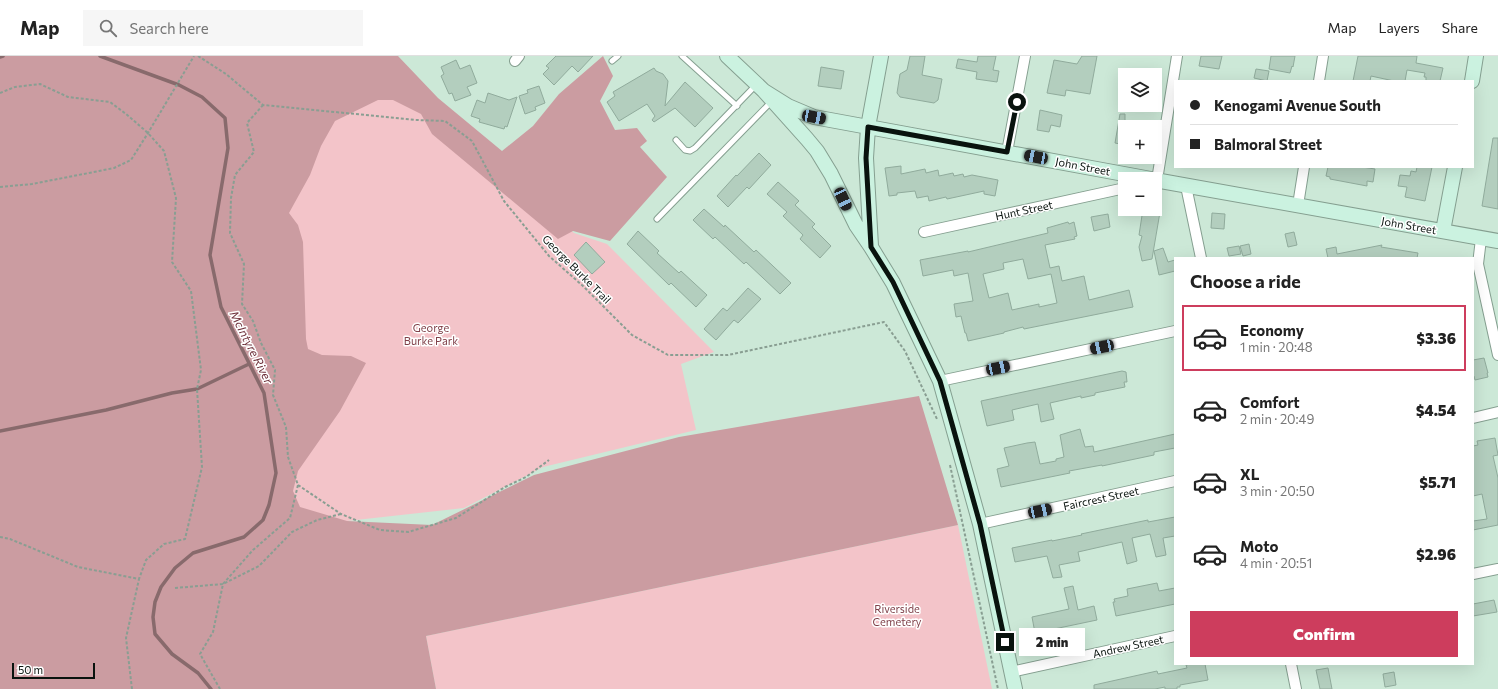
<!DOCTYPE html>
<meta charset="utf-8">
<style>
:root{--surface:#fff;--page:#f6f6f6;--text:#222;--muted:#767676;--line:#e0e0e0;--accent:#cd3d5d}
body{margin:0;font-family:Commissioner,sans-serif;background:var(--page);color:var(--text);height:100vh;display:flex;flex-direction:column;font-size:15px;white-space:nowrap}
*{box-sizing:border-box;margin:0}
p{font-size:13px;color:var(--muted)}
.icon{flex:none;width:22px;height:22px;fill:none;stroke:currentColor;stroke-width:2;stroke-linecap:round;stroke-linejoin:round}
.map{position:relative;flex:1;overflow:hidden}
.sheet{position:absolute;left:1174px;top:201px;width:300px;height:408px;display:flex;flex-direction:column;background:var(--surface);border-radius:0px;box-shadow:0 4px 16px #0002}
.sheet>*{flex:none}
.guide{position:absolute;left:1174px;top:24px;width:300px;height:88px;border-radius:0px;box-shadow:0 4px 16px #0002;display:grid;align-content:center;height:88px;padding:0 16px;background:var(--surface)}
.controls{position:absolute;left:1118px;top:12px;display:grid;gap:8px}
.controls a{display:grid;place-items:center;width:44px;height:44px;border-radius:0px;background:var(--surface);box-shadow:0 4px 16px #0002;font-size:20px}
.scale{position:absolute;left:12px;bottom:10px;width:83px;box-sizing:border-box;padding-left:4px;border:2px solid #09130e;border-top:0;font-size:11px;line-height:14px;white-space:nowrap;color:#09130e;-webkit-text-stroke:3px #fff;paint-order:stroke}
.end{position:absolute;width:18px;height:18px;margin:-9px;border:5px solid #09130e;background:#fff;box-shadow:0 0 0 2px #fff}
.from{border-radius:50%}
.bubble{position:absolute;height:28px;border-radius:0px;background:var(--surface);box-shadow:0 4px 16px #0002;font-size:13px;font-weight:800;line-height:28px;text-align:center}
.car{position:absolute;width:12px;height:24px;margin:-12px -6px;border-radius:5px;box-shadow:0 0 3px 1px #0007;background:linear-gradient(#222 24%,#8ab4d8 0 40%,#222 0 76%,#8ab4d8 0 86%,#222 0)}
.guide b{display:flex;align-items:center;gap:14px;height:38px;font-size:15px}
.guide b+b{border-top:1px solid var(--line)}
.guide i{width:10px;height:10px;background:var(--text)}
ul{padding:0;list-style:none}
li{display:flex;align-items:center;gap:12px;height:66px;margin:0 8px 6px;padding:0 8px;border:2px solid transparent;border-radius:0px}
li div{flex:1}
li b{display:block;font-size:15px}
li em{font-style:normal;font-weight:800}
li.active{border-color:var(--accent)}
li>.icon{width:36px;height:36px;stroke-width:1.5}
h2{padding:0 16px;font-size:18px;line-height:48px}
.action{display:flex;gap:8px;margin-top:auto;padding:8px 16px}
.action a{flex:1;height:46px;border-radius:0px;background:var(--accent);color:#fff;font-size:16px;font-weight:800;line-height:46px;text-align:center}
header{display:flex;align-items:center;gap:24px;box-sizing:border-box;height:56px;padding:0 20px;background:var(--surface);border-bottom:1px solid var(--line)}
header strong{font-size:19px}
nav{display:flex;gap:22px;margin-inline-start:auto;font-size:14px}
.search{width:280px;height:36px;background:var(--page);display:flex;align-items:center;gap:10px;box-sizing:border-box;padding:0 14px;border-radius:0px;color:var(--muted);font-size:15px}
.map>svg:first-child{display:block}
.green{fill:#f3c4c9}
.forest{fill:#cb9ca1}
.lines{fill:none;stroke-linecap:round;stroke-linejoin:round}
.stream{stroke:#886a6c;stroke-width:3.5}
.building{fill:#b3cebe;stroke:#90ab9c;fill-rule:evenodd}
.lane-casing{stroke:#859f90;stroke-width:7}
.street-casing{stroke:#859f90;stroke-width:12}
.secondary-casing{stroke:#859f90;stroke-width:16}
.path{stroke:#899e92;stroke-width:2;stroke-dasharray:3 2;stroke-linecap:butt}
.lane{stroke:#fff;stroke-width:5}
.street{stroke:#fff;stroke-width:10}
.secondary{stroke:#cbf2e0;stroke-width:14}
.route{stroke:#09130e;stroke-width:5}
.labels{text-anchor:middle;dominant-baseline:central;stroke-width:3;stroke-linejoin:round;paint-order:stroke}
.street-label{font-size:11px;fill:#09130e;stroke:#fff}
.park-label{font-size:11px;fill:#7f4049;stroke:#fff}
.water-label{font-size:12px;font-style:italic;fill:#6f323c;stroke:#fff}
</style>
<header>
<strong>Map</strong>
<div class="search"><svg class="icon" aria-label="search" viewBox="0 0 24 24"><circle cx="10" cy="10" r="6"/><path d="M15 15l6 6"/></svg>Search here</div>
<nav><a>Map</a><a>Layers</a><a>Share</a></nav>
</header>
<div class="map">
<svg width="1498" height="633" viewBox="0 0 1498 633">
<rect width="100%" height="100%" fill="#cce8d7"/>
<!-- green -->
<path class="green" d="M411 16 512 122 574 177 607 188 714 296 681 308 696 374 543 411 464 452 347 465 268 470 237 101Z
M958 469 992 633H436L426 580Z"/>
<!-- forest -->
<path class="forest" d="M0 0H398L438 42 502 95 533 70 559 38 603 0 613 20 600 45 615 74 637 72 647 85 640 91 667 121 610 185 573 175 558 183 432 78 421 58 393 44H378L335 65 321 90 310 119 289 157 298 169 303 186 306 283 308 293 322 299 351 300 366 307 340 355 298 415 293 435 300 451 347 465 432 469 534 419 679 381 919 340 958 469 426 580 436 633H0Z"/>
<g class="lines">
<!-- stream -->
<path class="stream" d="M100 0 179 29 202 41 225 62 228 92 210 199 221 251 264 337 276 417 269 449 263 464 244 481 193 497 175 512 161 531 155 546 153 561 155 578 172 598 198 617 211 633
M0 1 3 0
M0 375 106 354 172 337 197 333 249 308"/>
</g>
<!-- building -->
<path class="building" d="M556 0H593L578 16 572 10 554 29 543 18 549 12 546 10Z
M910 0H925L922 19 942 23 938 44 934 47 900 41 897 37 900 18 907 14Z
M978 0H996L993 14 999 15 997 26 976 23 977 16 956 12 958 3 977 6Z
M1082 0H1097L1090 38 1066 34 1065 40 1047 37 1054 4 1077 8Z
M1201 0H1222L1219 13 1199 10Z
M1271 0H1295L1293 11 1292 10 1290 17 1269 13Z
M1358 0H1417L1416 7 1443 12 1440 25H1426V21H1424L1425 17 1407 14 1405 25H1394L1371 20 1370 25H1353Z
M456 4 460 13 470 9 477 27 467 31 471 39 455 45 452 37 449 38 441 20 444 18 441 11Z
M821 11 844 15 841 33 818 30Z
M654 12 656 15 663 18 668 25 665 50 685 26 713 52 695 71 675 52 654 66 652 64 655 60 647 48 619 65 607 46 615 40 613 36Z
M1256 13 1269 15 1267 25 1254 22Z
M539 30 545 47 535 51 536 54 525 58 519 40 528 37 527 34Z
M488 37 509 44 517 41 507 71 505 70 504 73 479 66 480 63 471 60 477 44 485 47Z
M1040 54 1062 59 1060 71 1051 69 1049 76 1037 74Z
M1120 58H1125V89L1115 87Z
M1493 82H1498V153L1482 150Z
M759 97 771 109 749 133 747 131 728 151 717 140 736 119 737 120Z
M901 110V118L925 113 926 117 938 114 939 120 953 117 954 120 963 118 964 121 972 119 998 124 995 140 984 138V135L947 143 946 141 929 145 928 140 917 142 915 135 897 137V139L889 140 885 112Z
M1328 111H1362L1375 113 1373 126 1367 125V130L1330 123V121L1326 120Z
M1417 111H1432L1425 145 1405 141 1407 131 1398 130 1400 119 1410 120 1411 115 1416 116Z
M778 126 799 145 795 149 815 168 812 171 831 190 820 202 800 183 803 179 783 160 787 156 767 138Z
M704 153 724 171 725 169 754 196 756 194 791 227 780 238 746 206 744 208 715 181 713 183 693 164Z
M1143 153 1160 156 1152 203 1142 205 1139 191 1142 180 1139 179Z
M1212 157 1225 158 1224 173 1211 172Z
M1108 158 1110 171 1094 175 1091 161Z
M1068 166 1069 168 1074 166 1077 180 1074 181 1075 183 1045 189 1050 212 1059 210 1062 225 1084 220 1089 244 1129 234 1133 251 1024 273 1023 271 1004 276V277L968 285 966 277H965L961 260 956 261 954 248 973 245 968 217 954 220 953 214 923 220 920 204 968 195V196L1048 177 1047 172ZM1023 203 1028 223 1051 218 1057 247 1039 251V248L1012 254 1008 237 989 242 983 218 1004 213 1003 207Z
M638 175 659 195 657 197 679 217 681 215 707 239 696 251 671 227 669 229 627 188Z
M1294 176 1297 189 1288 191 1285 178Z
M586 186 605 206 592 218 574 199Z
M1249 188 1251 198 1243 200 1240 190Z
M1382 189 1381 191 1418 197 1417 202H1328L1326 193 1336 191 1337 198Z
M1239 190 1241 198 1229 200 1227 192Z
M1163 192 1168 206 1175 204V215L1159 219 1154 195Z
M748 232 761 243 738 267 734 264 716 284 704 273 723 252 727 255Z
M1484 302 1488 317H1487L1488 321 1475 324 1474 320 1473 321V304Z
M1122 315 1126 316 1127 326H1124L1125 331 1095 337V339L1081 342V340L1050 347 1054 363 1041 366 1038 348 1012 354 1014 364 987 370 981 345Z
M1080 373 1085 391 1093 390 1094 396 1175 378V392L1154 396V399L1102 410V409L1069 415 1070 417 1001 431 997 413 1009 410 1004 392 1027 387 1035 386 1040 408 1056 405V403L1064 401 1060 379Z
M1495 382 1498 399 1493 400 1498 422V469L1473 474V465L1487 463 1482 438 1473 440V390L1478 389 1477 385Z
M1175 461V480L1163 482 1166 499 1156 501 1150 478 1132 482 1137 505 1127 508 1122 486 1078 496 1080 505 1059 509 1062 521 1053 522 1047 500 1015 506 1012 492 1052 484V485L1082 479 1081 478 1148 464V466Z
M1157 527 1159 535 1175 532V548L1116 560 1113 546H1115L1114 543 1128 540 1127 533Z
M1073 530 1078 554 1094 550 1097 564 1035 577 1032 561 1069 553 1064 532Z
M1494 544 1497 556 1473 560V548Z
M1191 608H1205L1208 624 1180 629V631H1177V633H1165V631L1155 633H1094V629L1157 615 1158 618 1187 612 1186 609Z
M1328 612 1332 633H1320L1316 614Z
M1394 616 1396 629 1385 631 1383 618Z"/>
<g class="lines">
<!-- lane casing -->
<g class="lane-casing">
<path id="lane" d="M682 0 737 50
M612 5 618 0
M676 84 685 94 690 95 695 92 756 29
M657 163 771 46"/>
</g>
<!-- street casing -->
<g class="street-casing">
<path id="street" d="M515 5 519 0
M1319 25 1323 0
M1007 96 1025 0
M1155 124H1157L1177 0
M1186 130 1201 202
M1298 149 1304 111
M924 176 1125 132
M1481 183 1478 208 1498 299
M940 325 1175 275
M1473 362 1498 356
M980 468 1175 425
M1473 518 1498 513
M1291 608 1296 633
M1011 616 1175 580"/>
</g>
<!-- secondary casing -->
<g class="secondary-casing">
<path id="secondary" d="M727 0 764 35 788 50 814 61 1151 123
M1472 25 1476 0
M764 35 807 83 817 95 831 118 856 169 871 191 893 227 940 325 980 468 1015 633
M1155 124 1498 185
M1443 175 1455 111
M871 190 866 102 868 71 881 0"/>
</g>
<!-- path -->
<path class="path" d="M198 0 226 18 263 49 417 64 445 65 472 85 504 145 549 200 583 230 632 279 668 299H728L884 266 905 295 937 363
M0 37 15 31 40 28 68 41 110 46 126 58 148 77 164 95 176 142 172 206 191 235 201 314 197 333 202 411 185 483 164 488 146 504 139 523 78 511 10 483 0 481
M0 131 32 128 99 115 114 112 131 104 148 77 194 0
M950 409 998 633
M298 429 341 458 380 474 408 476 456 462 505 431 526 421 549 404
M175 532 223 528 259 510 292 476 317 464 341 458
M132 633 126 582 139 523
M220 633 200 598 213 576 223 528 253 494 290 462 298 429 288 401 286 371 273 339 275 314 261 287 253 265 242 248 244 208 230 177 231 142 235 119 254 96 247 67 263 49"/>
<!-- lane -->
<use href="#lane" class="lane"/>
<!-- street -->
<use href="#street" class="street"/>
<!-- secondary -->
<use href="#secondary" class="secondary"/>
</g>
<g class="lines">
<!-- route -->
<path class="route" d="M1005 586 980 468 940 325 893 226 871 191 866 102 868 71 1007 96 1017 46"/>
</g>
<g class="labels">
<!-- street labels -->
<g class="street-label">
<text transform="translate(1083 110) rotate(11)">John Street</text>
<text transform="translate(1024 154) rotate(-12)">Hunt Street</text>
<text transform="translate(1409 169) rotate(10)">John Street</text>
<text transform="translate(577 213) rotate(45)">George Burke Trail</text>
<text transform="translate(1101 442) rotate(-12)">Faircrest Street</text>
<text transform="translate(1128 590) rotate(-12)">Andrew Street</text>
</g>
<!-- park labels -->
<g class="park-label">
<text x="431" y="271">George<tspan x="431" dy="13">Burke Park</tspan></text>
<text x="897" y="552">Riverside<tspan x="897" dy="13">Cemetery</tspan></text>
</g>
<!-- water labels -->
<g class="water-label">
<text transform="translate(252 291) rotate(63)">McIntyre River</text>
</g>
</g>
</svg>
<div class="controls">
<a><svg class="icon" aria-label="layers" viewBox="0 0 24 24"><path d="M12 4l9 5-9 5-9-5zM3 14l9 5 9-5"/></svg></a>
<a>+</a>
<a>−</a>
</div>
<div class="scale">50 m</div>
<i class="end from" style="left:1017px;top:46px"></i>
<i class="end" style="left:1005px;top:586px"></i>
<div class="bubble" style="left:1019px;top:572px;width:66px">2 min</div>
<i class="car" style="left:814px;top:61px;rotate:101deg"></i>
<i class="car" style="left:1036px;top:101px;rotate:281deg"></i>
<i class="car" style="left:843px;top:143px;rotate:155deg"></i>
<i class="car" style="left:1102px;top:291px;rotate:258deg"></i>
<i class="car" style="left:998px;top:312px;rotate:78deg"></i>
<i class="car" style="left:1040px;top:455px;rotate:78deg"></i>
<div class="guide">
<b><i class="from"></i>Kenogami Avenue South</b>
<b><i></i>Balmoral Street</b>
</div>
<section class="sheet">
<h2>Choose a ride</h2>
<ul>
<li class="active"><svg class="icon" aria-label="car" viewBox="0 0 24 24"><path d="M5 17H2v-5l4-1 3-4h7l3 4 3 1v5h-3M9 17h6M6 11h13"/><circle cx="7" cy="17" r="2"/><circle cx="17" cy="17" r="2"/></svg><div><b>Economy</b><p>1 min · 20:48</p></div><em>$3.36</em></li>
<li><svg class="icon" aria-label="car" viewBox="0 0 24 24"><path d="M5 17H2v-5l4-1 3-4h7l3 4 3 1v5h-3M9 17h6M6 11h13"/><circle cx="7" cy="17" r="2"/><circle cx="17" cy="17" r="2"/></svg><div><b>Comfort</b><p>2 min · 20:49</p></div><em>$4.54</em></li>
<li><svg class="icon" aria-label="car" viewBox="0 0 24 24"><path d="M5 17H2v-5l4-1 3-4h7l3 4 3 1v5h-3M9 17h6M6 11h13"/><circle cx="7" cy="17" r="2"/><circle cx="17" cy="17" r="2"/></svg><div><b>XL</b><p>3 min · 20:50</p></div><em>$5.71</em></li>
<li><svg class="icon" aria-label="car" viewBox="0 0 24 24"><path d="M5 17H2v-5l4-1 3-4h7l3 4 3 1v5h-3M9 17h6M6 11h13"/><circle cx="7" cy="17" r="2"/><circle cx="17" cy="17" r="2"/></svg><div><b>Moto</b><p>4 min · 20:51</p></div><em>$2.96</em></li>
</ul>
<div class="action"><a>Confirm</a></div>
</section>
</div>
